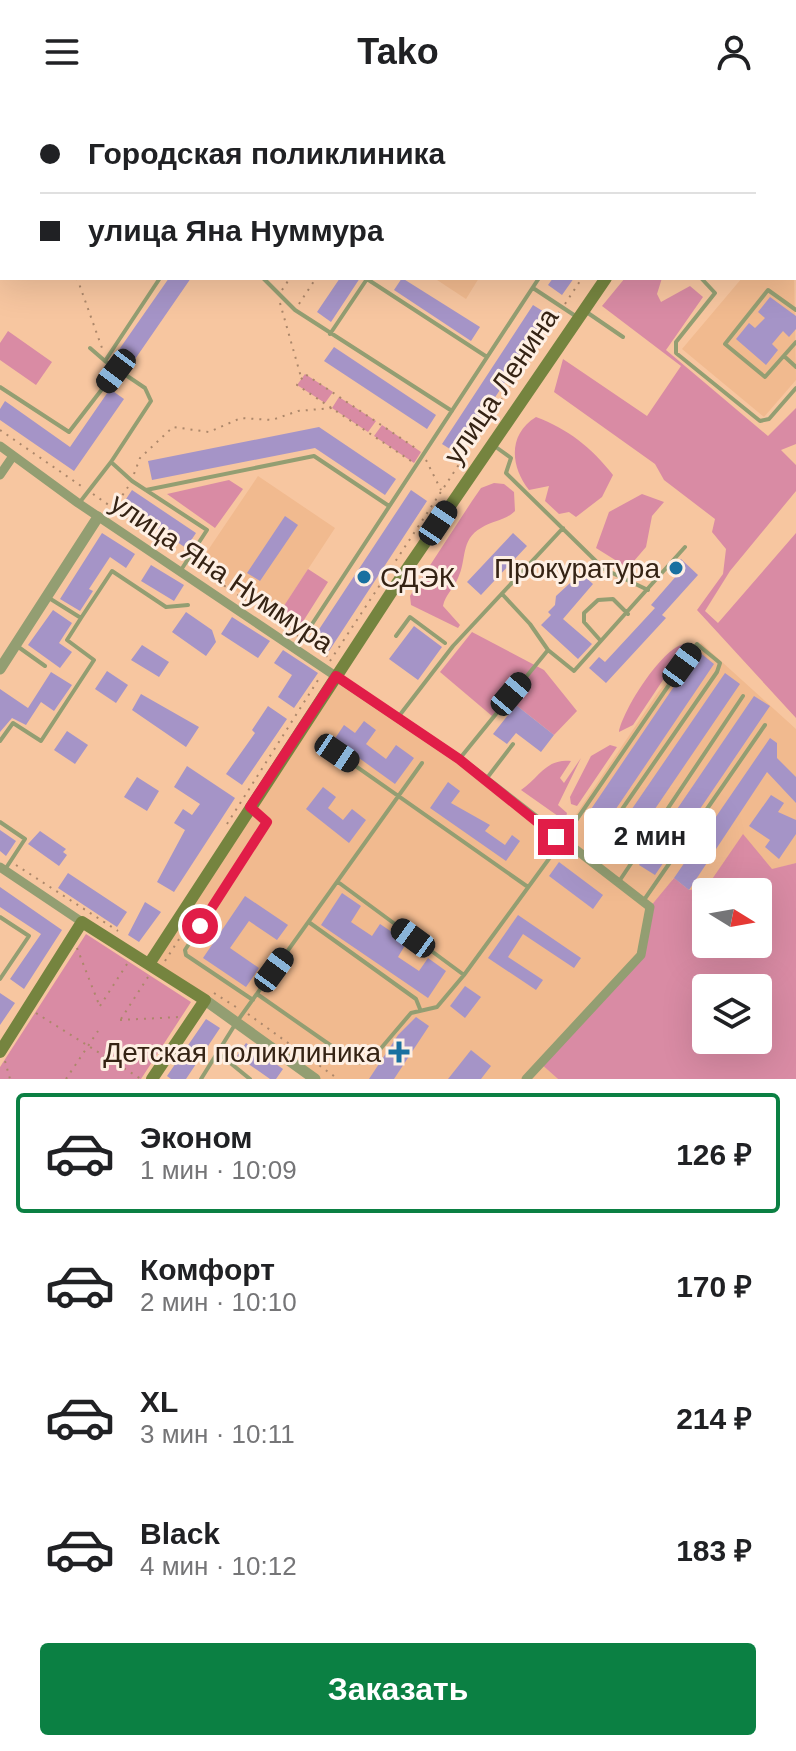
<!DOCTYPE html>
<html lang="ru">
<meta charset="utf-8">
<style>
:root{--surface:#fff;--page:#f6f6f6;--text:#202124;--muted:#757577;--line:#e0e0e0;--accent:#0b8043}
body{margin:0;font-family:Helvetica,sans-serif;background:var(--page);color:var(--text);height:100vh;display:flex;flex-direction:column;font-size:30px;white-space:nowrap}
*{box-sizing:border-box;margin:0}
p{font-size:26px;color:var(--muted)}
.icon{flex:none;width:44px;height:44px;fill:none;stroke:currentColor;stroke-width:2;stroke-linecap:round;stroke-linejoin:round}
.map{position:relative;height:975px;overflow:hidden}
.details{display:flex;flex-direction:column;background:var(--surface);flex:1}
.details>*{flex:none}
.banner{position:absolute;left:0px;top:0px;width:796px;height:176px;box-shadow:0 8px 32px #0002;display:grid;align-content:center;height:176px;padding:0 40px;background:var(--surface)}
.needle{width:52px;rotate:101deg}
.tools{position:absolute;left:692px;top:774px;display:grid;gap:16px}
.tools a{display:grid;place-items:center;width:80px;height:80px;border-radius:8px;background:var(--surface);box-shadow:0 8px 32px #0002;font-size:40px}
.end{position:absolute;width:36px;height:36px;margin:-18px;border:10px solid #e11d48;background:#fff;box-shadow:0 0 0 4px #fff}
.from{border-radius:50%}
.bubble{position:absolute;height:56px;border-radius:8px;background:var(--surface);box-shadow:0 8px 32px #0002;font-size:26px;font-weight:700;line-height:56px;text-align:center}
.car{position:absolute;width:24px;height:48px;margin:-24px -12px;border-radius:10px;box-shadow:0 0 6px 2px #0007;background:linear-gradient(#222 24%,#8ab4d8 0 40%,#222 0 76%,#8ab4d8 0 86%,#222 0)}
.banner b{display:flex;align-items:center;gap:28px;height:76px;font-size:30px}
.banner b+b{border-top:2px solid var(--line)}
.banner i{width:20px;height:20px;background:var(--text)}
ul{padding:14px 0 0;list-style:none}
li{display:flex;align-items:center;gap:24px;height:120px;margin:0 16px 12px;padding:0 24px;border:4px solid transparent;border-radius:8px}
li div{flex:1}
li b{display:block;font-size:30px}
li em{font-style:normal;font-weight:700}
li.selected{border-color:var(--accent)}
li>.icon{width:72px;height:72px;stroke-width:1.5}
.primary-button{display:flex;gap:16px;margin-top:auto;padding:16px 40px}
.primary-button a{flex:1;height:92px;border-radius:8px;background:var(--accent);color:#fff;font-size:32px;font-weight:700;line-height:92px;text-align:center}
header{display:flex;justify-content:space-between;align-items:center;height:104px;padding:0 40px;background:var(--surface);font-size:36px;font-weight:700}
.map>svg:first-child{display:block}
.built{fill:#f1ba8f}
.green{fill:#d98ba4;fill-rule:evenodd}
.building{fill:#a594c7}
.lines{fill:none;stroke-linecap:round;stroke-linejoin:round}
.path{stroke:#ac876a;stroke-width:2;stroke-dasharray:2 6;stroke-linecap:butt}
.service{stroke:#939e72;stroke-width:4}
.minor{stroke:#939e72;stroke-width:9}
.tertiary{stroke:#939e72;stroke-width:11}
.secondary{stroke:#75843f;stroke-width:12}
.route{stroke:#e11d48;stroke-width:10}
.poi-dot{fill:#1970a0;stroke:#feefe3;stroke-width:3}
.labels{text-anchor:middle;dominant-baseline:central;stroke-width:6;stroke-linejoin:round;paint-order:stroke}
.street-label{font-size:28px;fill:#352314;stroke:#feefe3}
.poi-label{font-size:28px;fill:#352314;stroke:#feefe3;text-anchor:end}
</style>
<header><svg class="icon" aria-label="menu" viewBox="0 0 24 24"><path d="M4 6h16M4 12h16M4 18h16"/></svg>Tako<svg class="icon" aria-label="person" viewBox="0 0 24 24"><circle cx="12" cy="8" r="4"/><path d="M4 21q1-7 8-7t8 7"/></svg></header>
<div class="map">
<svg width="796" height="975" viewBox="0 0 796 975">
<rect width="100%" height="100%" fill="#f7c6a0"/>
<!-- built -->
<path class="built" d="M794 164 796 276 764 313 682 245 742 174H794Z
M434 174H479L466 195Z
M258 372 335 424 276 514 198 461Z
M701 539 796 625V759L706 784 689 786 673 774 641 851 540 959 558 975H315L149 860 336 572 459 655 556 732 573 715 659 587Z"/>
<!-- green -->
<path class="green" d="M625 174H662L657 190 661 198 690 182 703 193 666 246 768 332 796 304V340L781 346 796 361V387L730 467 705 507 718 519 796 429V614L697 506 723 470 726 445 712 428 715 415 664 376 655 360 554 288 563 255 647 312 681 262 602 202Z
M8 227 52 258 36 281 0 256V239Z
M305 270 333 288 325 299 297 281Z
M339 293 376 317 368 328 332 304Z
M536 313C568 325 591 343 613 371L602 393 576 413 569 408 559 410 545 397 549 382 529 386C510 362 508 330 536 313Z
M382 321 421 348 414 359 374 332Z
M229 376 243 385 215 424 167 390Z
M494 379 504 380 514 388 515 407C505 417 493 416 481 424 460 436 467 456 458 474 454 484 445 491 443 502L460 521 458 524 411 501 410 492 472 397 481 384Z
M642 390 664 398 652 412 646 443 628 464 596 444 609 408Z
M308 465 328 478 297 527 276 514Z
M472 528 544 566 577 607 554 631 516 601 492 612 440 568Z
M684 540 690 543 669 567 633 621 619 628C623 606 661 545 684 540Z
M610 641 617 643 577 702 571 700 570 693 591 652Z
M581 654 558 701 567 709 565 717 521 686C539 674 546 654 571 657L560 674 564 679Z
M743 730 772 765 796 759V975H558L540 959 641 851 650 803 674 774 689 786 706 784ZM706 788H758V840H706ZM706 884H758V936H706Z
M86 830 191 898 141 975H0V963Z"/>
<!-- building -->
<path class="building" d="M169 174H191L131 261 116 250Z
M340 174H360L331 218 317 208Z
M402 174 480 223 471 237 394 186Z
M553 174H574L562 191 548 181Z
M770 193 796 212V225L789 233 783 227 772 240 778 246 766 261 736 235 749 219 755 224 765 214 758 208Z
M533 201 549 211 458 350 442 340Z
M334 243 436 311 427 325 324 257Z
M110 285 124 295 74 367 0 316V305L5 297 70 343Z
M319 323 396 375 385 391 315 344 152 376 148 357Z
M132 386 196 429 186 444 122 401Z
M411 386 427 397 329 547 312 536Z
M285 412 298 421 260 477 247 469Z
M102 429 135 450 126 464 110 453 89 485 93 487 80 507 60 495Z
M513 429 527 442 481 491 467 478Z
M681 455 698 471 662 511 666 514 606 579 589 564 599 553 605 558 655 504 651 501 678 470 672 465Z
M151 461 184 481 174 497 141 477Z
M581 469 593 480 563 515 592 540 578 555 541 521 551 511 548 508 555 501 556 492Z
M53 506 72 519 59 539 72 548 60 564 28 541Z
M186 508 212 526 216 538 206 552 172 528Z
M232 513 270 537 258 554 221 530Z
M414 522 442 543 418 576 389 555Z
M142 541 169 558 159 573 131 556Z
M283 546 318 569 294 604 278 593 292 571 274 559Z
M698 547 714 560 601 727 585 714Z
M107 567 128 581 116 599 95 585Z
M51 568 72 581 54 607 41 598 26 621 12 614 0 628V585L28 604Z
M725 569 740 580 625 749 610 737Z
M141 590 199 623 186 643 132 606Z
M754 592 770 602 655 771 639 761Z
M516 601 554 631 541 648 516 629 507 640 493 630Z
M268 602 287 615 242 681 226 670 255 629 252 626Z
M364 617 376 626 366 640 386 655 396 641 414 654 395 680 334 636 344 621 355 629Z
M67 627 88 641 75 660 54 646Z
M770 634 777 639V654L796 673V699L767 668 689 786 674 774Z
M187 662 235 694 174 788 157 778 185 726 174 719 183 705 192 711 200 700 174 683Z
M137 673 159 687 147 707 124 693Z
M448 678 460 687 451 699 490 721 485 727 505 741 512 731 520 737 506 757 430 704Z
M323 683 336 693 328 704 343 716 352 705 366 716 349 739 306 705Z
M771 691 784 699 778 708 796 716V730L779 755 765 743 770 736 749 722Z
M0 726 16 737 6 752 0 747Z
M40 727 66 745 63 748 67 751 59 762 28 740Z
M559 758 603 791 593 805 549 772Z
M68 769 127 808 117 823 58 784Z
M0 783 62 826 24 885 10 875 41 830 0 803Z
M342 789 361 802 351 818 372 832 380 820 407 838 398 853 419 867 428 854 446 867 428 894 321 821Z
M245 792 288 821 277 836 249 817 230 844 259 864 246 883 203 854Z
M145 798 161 808 139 838 128 831Z
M518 811 581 854 574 864 523 830 508 853 543 876 536 886 488 854Z
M465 882 481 893 465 914 450 902Z
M0 889 15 899 0 921Z
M416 913 429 922 394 975H369L398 931Z
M206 915 220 924 186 975H171L167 972Z
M246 939 283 965 276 975H270L237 952Z
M471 946 491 962 481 975H448Z"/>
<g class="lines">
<!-- path -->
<path class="path" d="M61 2 62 0
M174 2V0
M411 2 412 0
M732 2 734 0
M0 90 2 87
M77 174 102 244
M282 186 290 174
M280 199 301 273
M299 200 316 174
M565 200 582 174
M0 326 84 384
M426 356 441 386
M411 357 297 281 305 270 417 345
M134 370 140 354 173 323 209 328 241 314 272 316 298 307 332 304
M93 390 183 453
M109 411 128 383
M191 459 298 532
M306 538 331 555
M330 557 559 208
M227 720 320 573
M16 761 118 827
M77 844 100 903
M165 857 194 812
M214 889 239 905
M100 902 127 860
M36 909 141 975
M248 910 338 975
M121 915 148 873
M120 916 180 913
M5 957 10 975
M66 975 98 927"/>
<!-- service -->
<path class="service" d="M2 0 5 2
M485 0 486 2
M562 0 565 2
M111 2 112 0
M243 2 244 0
M663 2 665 0
M723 2 724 0
M0 63 2 60
M0 156 2 153
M263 174 295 206 452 307
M701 174 715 189 676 238V249L760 317 769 315 796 284
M533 184 577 213
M796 206 768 186 725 240 765 273 796 238
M585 207 623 233
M330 230 367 175 487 253
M90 244 105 257
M784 252 796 263
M0 283 69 328 116 267
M493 341 511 354 506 369 604 465 648 486
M111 358 132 377 207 426 181 466
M146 386 314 352 389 402
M80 398 111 358 151 297 145 284 105 257 160 174
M81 514 112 467 166 503 188 501
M396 532 410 513 445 539
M600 536 584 518V509L598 496 613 495 628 510
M17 542 45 562
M297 543 539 174
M548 546 574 567 685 443
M399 612 453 542 563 424
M0 637 13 619 41 637 94 556 67 536 81 514 49 494
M337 649 528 783
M461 653 548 546 530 520 503 491
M487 674 513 640
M0 718 25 735 6 764
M620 776 743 592
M338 778 464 871
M644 796 765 621
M0 813 29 832 0 875
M310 819 416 895 420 905
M257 890 356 959 371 956 411 909 437 903 464 871 562 737 697 540 720 559 717 568 589 753
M253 896 186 851 185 846 267 718 254 707
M218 949 250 975
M201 975 236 919 422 659"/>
<!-- minor -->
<path class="minor" d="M0 342 78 399 459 655 650 803 641 851 526 975
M0 371 13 352
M0 763 82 818"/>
<!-- tertiary -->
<path class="tertiary" d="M0 565 98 413
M205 896 315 975"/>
<!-- secondary -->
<path class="secondary" d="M767 2 769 0
M149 860 396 481 606 174
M0 948 82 818 205 896 152 975"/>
</g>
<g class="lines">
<!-- route -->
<path class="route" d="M200 822 267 718 250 703 336 572 459 655 556 733"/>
</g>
<!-- markers -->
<g class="poi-dot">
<circle cx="676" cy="464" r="8"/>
<circle cx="364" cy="473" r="8"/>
<path d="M395 936h8v8h8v8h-8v8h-8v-8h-8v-8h8z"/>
</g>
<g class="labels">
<!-- street labels -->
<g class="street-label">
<text transform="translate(501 282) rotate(-56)">улица Ленина</text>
<text transform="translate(222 469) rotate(34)">улица Яна Нуммура</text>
</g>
<!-- poi labels -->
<g class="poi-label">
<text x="660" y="464">Прокуратура</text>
<text x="380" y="473" text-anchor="start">СДЭК</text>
<text x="381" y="948">Детская поликлиника</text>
</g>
</g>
</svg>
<div class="tools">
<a><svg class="needle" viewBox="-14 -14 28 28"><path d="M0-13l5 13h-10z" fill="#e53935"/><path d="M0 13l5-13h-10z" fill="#757577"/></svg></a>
<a><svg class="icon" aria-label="layers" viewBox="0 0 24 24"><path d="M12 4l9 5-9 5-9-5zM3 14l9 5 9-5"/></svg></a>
</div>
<i class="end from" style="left:200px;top:822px"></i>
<i class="end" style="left:556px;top:733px"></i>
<div class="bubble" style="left:584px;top:704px;width:132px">2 мин</div>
<i class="car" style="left:116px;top:267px;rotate:217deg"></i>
<i class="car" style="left:438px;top:419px;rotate:34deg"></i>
<i class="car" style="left:682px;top:561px;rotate:36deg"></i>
<i class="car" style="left:511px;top:590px;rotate:40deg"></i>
<i class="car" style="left:337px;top:649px;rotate:124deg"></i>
<i class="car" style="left:413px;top:834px;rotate:306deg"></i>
<i class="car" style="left:274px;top:866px;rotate:36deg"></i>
<div class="banner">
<b><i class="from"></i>Городская поликлиника</b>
<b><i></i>улица Яна Нуммура</b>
</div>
</div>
<section class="details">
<ul>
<li class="selected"><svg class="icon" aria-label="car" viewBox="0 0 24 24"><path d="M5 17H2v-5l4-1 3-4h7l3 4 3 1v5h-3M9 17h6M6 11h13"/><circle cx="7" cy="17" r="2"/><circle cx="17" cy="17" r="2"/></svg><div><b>Эконом</b><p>1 мин · 10:09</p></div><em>126 ₽</em></li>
<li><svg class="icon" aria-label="car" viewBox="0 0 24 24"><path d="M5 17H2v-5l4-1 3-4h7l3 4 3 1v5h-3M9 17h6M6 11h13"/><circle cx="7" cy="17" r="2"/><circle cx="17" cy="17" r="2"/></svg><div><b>Комфорт</b><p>2 мин · 10:10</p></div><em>170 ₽</em></li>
<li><svg class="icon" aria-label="car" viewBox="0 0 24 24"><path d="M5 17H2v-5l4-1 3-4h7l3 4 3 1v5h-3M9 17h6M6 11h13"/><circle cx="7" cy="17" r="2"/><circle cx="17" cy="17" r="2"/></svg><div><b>XL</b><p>3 мин · 10:11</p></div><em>214 ₽</em></li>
<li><svg class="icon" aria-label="car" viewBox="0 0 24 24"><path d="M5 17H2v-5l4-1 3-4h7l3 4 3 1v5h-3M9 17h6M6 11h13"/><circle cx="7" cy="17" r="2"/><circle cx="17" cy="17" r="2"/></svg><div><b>Black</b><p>4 мин · 10:12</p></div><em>183 ₽</em></li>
</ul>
<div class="primary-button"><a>Заказать</a></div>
</section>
